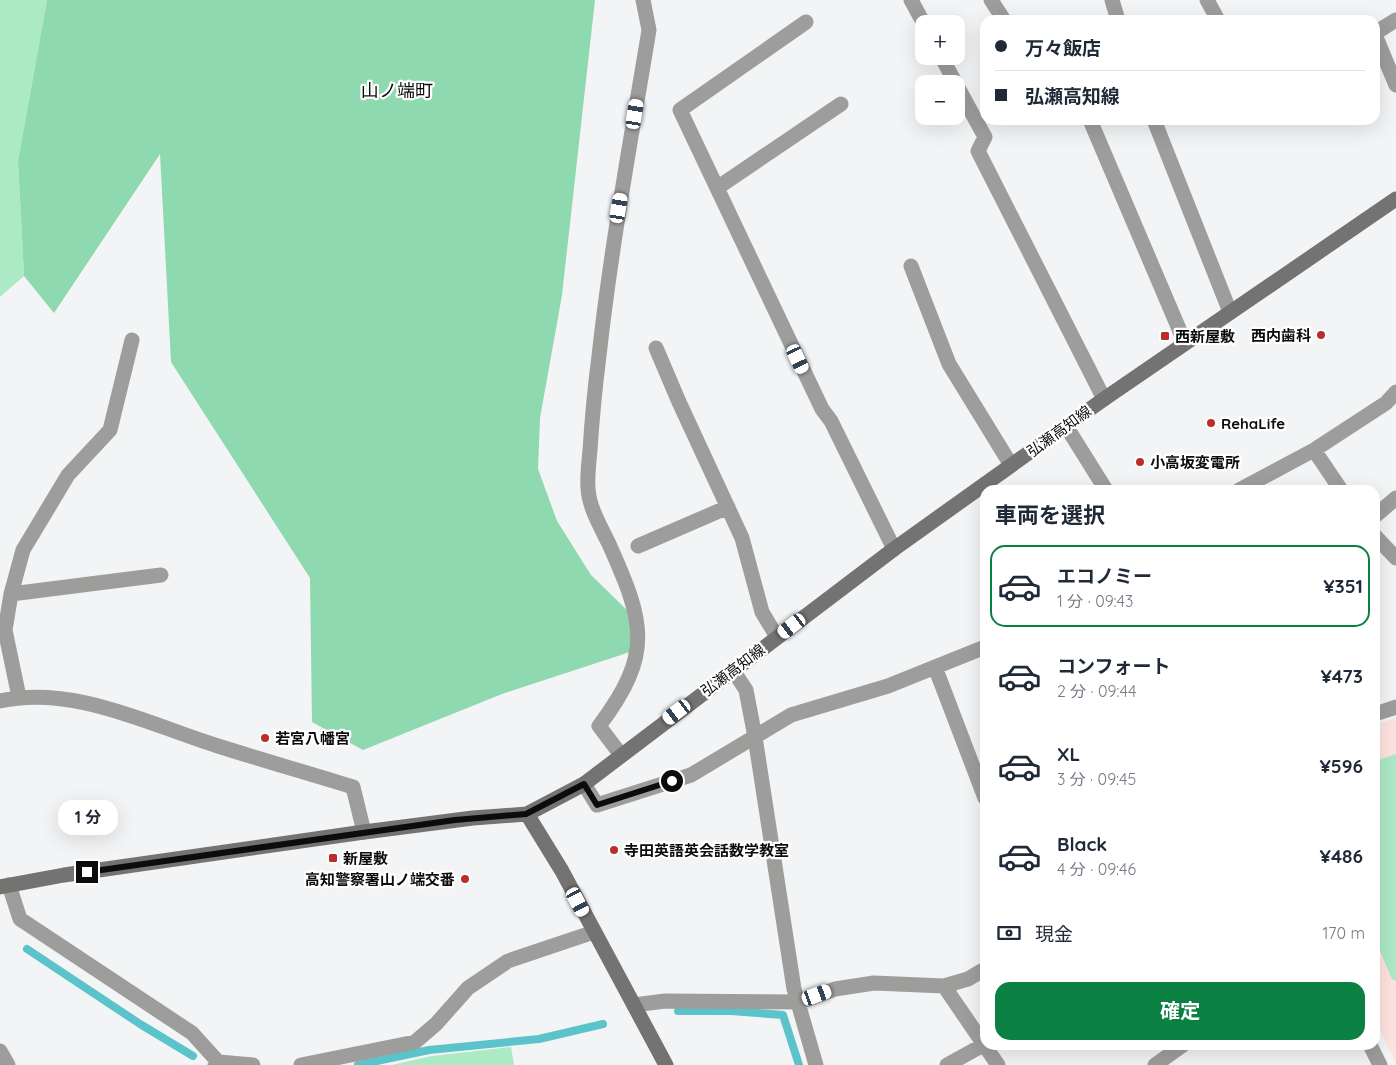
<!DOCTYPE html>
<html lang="ja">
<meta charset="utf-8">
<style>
:root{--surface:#fff;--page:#f2f2f3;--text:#1f2937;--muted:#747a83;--line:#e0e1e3;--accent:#0b8043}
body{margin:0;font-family:Quicksand,"Noto Sans JP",sans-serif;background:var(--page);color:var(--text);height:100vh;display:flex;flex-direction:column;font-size:19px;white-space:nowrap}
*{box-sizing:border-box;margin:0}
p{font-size:16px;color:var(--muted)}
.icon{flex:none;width:28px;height:28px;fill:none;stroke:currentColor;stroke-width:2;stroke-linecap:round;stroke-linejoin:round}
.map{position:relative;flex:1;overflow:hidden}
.details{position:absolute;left:980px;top:485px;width:400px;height:565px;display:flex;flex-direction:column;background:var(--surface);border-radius:15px;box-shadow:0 5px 20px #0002}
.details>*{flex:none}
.banner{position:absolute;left:980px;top:15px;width:400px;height:110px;border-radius:15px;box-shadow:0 5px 20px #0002;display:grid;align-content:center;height:110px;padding:0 15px;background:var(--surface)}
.buttons{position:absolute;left:915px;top:15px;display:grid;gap:10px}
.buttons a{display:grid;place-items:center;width:50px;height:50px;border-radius:10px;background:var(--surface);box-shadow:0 5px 20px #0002;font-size:25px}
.end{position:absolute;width:22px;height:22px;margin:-11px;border:6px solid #0c0c0d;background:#fff;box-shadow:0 0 0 2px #fff}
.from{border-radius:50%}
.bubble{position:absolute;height:35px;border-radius:15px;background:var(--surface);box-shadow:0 5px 20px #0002;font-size:16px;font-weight:700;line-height:35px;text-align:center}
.car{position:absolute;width:15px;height:30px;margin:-15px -8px;border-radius:6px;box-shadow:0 0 4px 1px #0007;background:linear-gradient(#fff 24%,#345 0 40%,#fff 0 76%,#345 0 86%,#fff 0)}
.banner b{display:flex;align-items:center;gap:18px;height:48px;font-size:19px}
.banner b+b{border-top:1px solid var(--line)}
.banner i{width:12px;height:12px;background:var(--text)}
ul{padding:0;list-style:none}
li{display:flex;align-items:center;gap:15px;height:82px;margin:0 10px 8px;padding:0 5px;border:2px solid transparent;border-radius:15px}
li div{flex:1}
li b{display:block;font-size:19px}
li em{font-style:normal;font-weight:700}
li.selected{border-color:var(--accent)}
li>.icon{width:45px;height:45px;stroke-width:1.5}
h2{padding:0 15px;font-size:22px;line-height:60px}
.pay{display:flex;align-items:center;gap:12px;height:55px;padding:0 15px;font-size:19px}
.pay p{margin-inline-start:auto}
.button{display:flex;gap:10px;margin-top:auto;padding:10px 15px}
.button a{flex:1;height:58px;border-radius:15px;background:var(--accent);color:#fff;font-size:20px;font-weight:700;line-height:58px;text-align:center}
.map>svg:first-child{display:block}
.education{fill:#fee3e0}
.green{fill:#ace9c5}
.forest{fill:#8ed9af}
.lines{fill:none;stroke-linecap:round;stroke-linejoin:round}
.stream{stroke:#5bc3ca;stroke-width:8}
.street{stroke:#9d9d9c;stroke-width:15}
.secondary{stroke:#747372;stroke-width:15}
.route{stroke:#0c0c0d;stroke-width:6}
.poi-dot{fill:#bb2c2a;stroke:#fff;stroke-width:2}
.labels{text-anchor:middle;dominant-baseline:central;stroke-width:4.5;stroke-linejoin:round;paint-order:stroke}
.poi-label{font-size:15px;font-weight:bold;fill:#0c0c0d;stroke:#fff;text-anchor:start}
.street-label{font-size:15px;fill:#0c0c0d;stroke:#fff}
.quarter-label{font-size:18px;fill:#0c0c0d;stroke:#fff}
</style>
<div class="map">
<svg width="1396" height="1065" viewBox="0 0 1396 1065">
<rect width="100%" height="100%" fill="#f3f4f5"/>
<!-- education -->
<path class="education" d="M1396 718V1063L1375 1020V725Z"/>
<!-- green -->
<path class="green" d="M0 0H47L18 161 24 276 0 297Z
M1396 754V981L1392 979 1375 939V761Z
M511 1047 514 1065H392L432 1056Z"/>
<!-- forest -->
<path class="forest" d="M47 0H595L562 295 540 418 538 469 557 521 591 575 631 614 633 651 502 694 363 750 312 722 310 578 171 362 160 154 54 313 24 276 18 161Z"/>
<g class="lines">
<!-- stream -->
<path class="stream" d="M27 949 140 1024 193 1056
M678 1011H731L783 1015 799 1065
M358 1065 429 1050 539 1039 603 1024"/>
<!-- street -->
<path class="street" d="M911 0 924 24
M991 0 1004 20
M1112 0 1118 20
M1207 0 1218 20
M806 22 680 110 822 409 831 421 894 549
M1375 33 1396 20
M1375 35 1396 85
M941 56 956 84
M956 84 985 137 978 151 1104 399
M1090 120 1185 343
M1154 120 1230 312
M717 188 841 104
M911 266 949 364 1011 465
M656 348 679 402 742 538 762 612 777 637
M1066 426 1106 490
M1314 450 1341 490
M1239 490 1314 450 1386 403 1396 392
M1375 516 1396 498
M1375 536 1396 558
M638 546 728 507
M11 594 161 575
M935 667 985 798
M733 670 746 690 755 737 794 989 816 1065
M19 697 5 630 11 594 23 550 68 475 110 430 132 340
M0 701C74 685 148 724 218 746 262 760 308 773 353 787L364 832
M1375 714 1396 707
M621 755 599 726C654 653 644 622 609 544 601 527 589 508 588 488 587 476 589 462 590 450 592 419 595 387 599 356 611 247 631 139 649 30L643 0
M584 784 597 805 691 775 791 715 888 686 985 647
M9 885 20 919 192 1033 221 1065
M944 986 998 1065
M634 1005 665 1001 800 1002 835 989 874 983 944 986 968 979 985 969
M1370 1045 1380 1065
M0 1051 8 1065
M215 1065 219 1062 253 1065
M301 1065 415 1042 436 1024 468 988 508 961 594 932
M947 1065 985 1044
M1155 1065 1183 1045"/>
<!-- secondary -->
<path class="secondary" d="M527 814 562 871 666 1065
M0 887 64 875 364 832 473 818 527 814 584 784 894 549 1104 399 1396 199"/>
</g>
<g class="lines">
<!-- route -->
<path class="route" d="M87 872 455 820 526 814 584 784 597 805 672 781"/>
</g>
<!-- markers -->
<g class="poi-dot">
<circle cx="1321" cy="335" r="5"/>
<rect x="1160" y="331" width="10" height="10" rx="2.5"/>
<circle cx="1211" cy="423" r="5"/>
<circle cx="1140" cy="462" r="5"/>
<circle cx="265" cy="738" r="5"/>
<circle cx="614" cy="850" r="5"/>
<rect x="328" y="853" width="10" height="10" rx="2.5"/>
<circle cx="465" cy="879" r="5"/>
</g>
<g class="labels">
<!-- poi labels -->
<g class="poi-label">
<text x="1311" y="335" text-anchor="end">西内歯科</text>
<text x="1175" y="336">西新屋敷</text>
<text x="1221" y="423">RehaLife</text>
<text x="1150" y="462">小高坂変電所</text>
<text x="275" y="738">若宮八幡宮</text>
<text x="624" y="850">寺田英語英会話数学教室</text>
<text x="343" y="858">新屋敷</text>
<text x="455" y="879" text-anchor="end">高知警察署山ノ端交番</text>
</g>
<!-- street labels -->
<g class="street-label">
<text transform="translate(1059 431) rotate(-36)">弘瀬高知線</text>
<text transform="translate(733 670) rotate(-37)">弘瀬高知線</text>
</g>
<!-- quarter labels -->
<g class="quarter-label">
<text x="397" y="90">山ノ端町</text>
</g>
</g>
</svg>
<div class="buttons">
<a>+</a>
<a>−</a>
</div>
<i class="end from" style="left:672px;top:781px"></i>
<i class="end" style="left:87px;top:872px"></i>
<div class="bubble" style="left:58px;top:800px;width:60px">1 分</div>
<i class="car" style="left:635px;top:114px;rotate:9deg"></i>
<i class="car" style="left:619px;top:208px;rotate:10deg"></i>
<i class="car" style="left:798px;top:359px;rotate:155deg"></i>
<i class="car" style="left:792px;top:626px;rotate:233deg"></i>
<i class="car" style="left:677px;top:712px;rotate:233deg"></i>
<i class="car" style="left:578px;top:902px;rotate:152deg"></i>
<i class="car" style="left:817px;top:995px;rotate:70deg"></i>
<div class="banner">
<b><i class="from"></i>万々飯店</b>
<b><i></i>弘瀬高知線</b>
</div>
<section class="details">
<h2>車両を選択</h2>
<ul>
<li class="selected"><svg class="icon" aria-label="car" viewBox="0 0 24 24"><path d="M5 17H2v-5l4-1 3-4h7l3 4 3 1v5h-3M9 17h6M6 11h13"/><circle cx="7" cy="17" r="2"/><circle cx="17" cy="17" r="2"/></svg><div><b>エコノミー</b><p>1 分 · 09:43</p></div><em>¥351</em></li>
<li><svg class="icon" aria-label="car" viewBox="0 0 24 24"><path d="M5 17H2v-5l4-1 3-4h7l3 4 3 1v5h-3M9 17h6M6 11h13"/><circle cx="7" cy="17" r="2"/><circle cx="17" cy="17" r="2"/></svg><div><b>コンフォート</b><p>2 分 · 09:44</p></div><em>¥473</em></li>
<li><svg class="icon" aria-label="car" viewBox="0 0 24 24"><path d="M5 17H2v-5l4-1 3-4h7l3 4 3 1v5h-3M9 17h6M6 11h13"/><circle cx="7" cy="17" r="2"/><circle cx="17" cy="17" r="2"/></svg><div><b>XL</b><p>3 分 · 09:45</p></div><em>¥596</em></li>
<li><svg class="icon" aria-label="car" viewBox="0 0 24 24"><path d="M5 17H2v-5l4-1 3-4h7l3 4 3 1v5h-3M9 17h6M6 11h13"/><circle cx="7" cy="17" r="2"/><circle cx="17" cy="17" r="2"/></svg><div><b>Black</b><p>4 分 · 09:46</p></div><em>¥486</em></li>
</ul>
<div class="pay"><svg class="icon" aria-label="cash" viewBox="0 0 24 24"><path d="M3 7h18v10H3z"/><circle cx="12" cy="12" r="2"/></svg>現金<p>170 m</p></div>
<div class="button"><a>確定</a></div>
</section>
</div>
